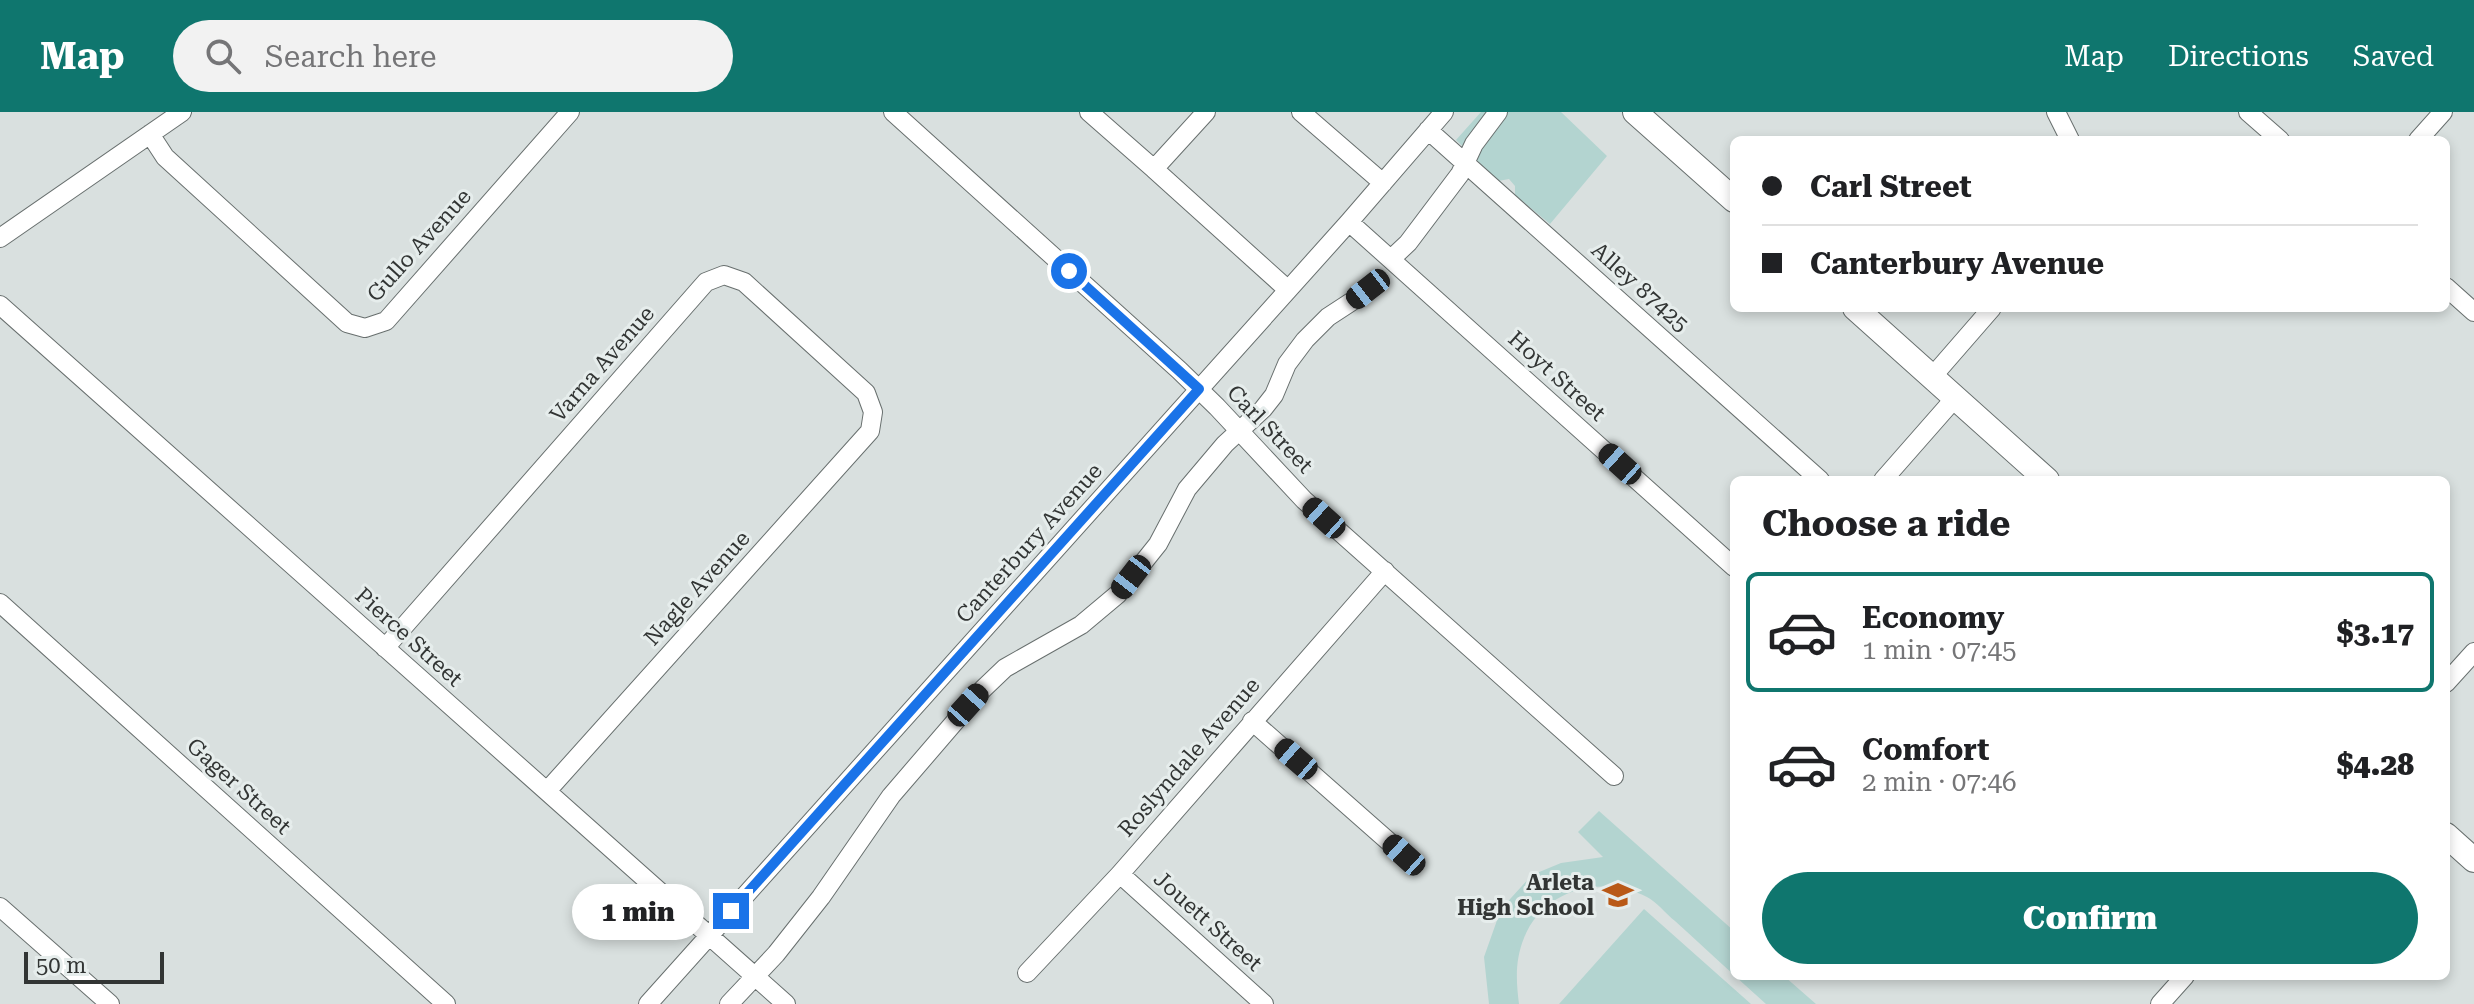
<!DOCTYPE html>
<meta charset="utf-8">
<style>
:root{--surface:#fff;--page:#f2f2f2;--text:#202124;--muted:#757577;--line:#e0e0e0;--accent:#0f766e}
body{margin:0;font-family:"Roboto Serif",serif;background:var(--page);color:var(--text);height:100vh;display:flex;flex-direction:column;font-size:30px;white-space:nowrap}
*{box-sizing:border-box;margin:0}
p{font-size:26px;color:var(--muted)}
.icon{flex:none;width:44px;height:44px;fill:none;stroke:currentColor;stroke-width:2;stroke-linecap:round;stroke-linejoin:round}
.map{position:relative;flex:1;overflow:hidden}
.details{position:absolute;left:1730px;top:364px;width:720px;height:504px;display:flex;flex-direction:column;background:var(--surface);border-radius:12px;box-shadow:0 4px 12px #0003}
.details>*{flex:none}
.hud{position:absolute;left:1730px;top:24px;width:720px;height:176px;border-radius:12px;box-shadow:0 4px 12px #0003;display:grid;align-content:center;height:176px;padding:0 32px;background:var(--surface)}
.scale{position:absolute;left:24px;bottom:20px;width:140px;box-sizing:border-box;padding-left:8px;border:4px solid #323534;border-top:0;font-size:22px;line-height:28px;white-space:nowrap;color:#323534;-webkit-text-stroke:6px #e6edec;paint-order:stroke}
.end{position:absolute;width:36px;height:36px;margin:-18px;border:10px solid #1a73e8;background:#fff;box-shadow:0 0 0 4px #fff}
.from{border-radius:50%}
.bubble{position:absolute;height:56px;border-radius:28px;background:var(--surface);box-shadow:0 4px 12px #0003;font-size:26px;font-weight:800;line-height:56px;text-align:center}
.car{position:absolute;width:24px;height:48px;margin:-24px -12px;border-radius:10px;box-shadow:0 0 6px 2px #0007;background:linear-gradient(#222 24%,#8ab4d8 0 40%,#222 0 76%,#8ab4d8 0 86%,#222 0)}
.hud b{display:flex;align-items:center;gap:28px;height:76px;font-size:30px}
.hud b+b{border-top:2px solid var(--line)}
.hud i{width:20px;height:20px;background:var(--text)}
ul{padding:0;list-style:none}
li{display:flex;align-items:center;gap:24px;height:120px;margin:0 16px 12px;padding:0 16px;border:4px solid transparent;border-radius:12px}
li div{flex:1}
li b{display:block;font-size:30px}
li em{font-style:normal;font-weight:800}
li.selected{border-color:var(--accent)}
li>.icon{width:72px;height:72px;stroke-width:1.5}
h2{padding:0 32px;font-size:36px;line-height:96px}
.cta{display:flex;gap:16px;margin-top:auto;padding:16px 32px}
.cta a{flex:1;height:92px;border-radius:48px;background:var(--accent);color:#fff;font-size:32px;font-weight:800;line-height:92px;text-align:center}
header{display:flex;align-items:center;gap:48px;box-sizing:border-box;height:112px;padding:0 40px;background:var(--accent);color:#fff}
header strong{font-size:38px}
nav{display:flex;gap:44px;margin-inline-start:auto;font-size:28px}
.search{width:560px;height:72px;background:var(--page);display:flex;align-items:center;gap:20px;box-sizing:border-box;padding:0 28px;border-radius:44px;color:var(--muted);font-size:30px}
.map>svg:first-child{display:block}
.green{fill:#b3d4d0}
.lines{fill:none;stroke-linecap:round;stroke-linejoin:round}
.minor-casing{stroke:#686f6e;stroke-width:20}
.major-casing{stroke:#686f6e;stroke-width:26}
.minor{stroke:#fff;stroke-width:18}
.major{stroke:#fff;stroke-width:24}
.route{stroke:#1a73e8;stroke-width:10}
.labels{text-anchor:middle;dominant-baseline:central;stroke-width:6;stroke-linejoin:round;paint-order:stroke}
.street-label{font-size:22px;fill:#323534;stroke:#e6edec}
.poi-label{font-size:22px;font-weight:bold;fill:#323534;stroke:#e6edec;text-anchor:end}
</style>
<header>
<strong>Map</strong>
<div class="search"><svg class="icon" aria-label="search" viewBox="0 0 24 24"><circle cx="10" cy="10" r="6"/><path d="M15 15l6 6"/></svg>Search here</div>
<nav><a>Map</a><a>Directions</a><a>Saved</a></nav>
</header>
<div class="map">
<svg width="2474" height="892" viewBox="0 0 2474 892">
<rect width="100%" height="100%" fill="#d9e0df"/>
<!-- green -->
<path class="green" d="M1481 0H1561L1607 44 1550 112 1515 83V74L1509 67 1498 69 1456 28Z
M1599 699 1734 819V863C1714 845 1695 827 1675 809 1666 802 1657 790 1647 785 1603 762 1543 777 1524 826 1515 848 1516 869 1519 892H1489L1484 845 1501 797 1532 763 1561 751 1603 745 1578 720Z
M1644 797 1751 892H1559Z
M1735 864H1784L1816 892H1766Z"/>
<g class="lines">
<!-- minor casing -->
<g class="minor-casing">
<path id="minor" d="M893 0 1179 258 1217 295 1304 388 1614 664
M1089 0 1154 57
M1206 0 1154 57 1287 177
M1301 0 1383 71
M2056 0 2070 28
M2248 0 2280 28
M1428 18 1820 368
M150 22 165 45 347 211 365 216 386 209 570 0
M2418 28 2443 0
M1349 110 1734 455
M0 126 182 0
M1391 147 1408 131 1460 62 1474 32 1498 0
M2446 175 2474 200
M0 193 786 892
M1932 265 1992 196
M1883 368 1955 286
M0 491 446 892
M385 536 706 170 724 163 744 170 866 281 873 300 870 319 547 679
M2446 571 2474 540
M1252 609 1404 743
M1120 762 1264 892
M0 795 110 892
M1027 861 1120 762 1385 459
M648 892 1349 110 1444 0
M729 892 776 842 821 785 891 684 983 577 1005 556 1081 513 1118 482 1158 432 1187 377 1225 332 1263 297 1274 283 1287 252 1305 228 1328 205 1354 188 1378 167
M2160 892 2185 864"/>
</g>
<!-- major casing -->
<g class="major-casing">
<path id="major" d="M1635 0 1734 88
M1855 196 2047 368
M2446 723 2474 748"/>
</g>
<!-- minor -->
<use href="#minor" class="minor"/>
<!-- major -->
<use href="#major" class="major"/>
</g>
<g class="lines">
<!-- route -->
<path class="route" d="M731 799 1199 277 1069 159"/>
</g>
<!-- icons -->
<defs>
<g id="school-bare" transform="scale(2.4)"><path d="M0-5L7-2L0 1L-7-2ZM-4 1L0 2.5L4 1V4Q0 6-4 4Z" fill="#b95917" stroke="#e6edec" stroke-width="2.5" paint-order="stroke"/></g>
</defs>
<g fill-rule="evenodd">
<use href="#school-bare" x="1618" y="783"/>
</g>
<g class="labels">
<!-- street labels -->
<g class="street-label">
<text transform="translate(419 133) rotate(-48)">Gullo Avenue</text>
<text transform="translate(1640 175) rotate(42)">Alley 87425</text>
<text transform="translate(602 252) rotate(-49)">Varna Avenue</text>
<text transform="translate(1557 264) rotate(42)">Hoyt Street</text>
<text transform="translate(1270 317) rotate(46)">Carl Street</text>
<text transform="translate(1029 431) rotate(-48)">Canterbury Avenue</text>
<text transform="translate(697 476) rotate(-48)">Nagle Avenue</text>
<text transform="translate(409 525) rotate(42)">Pierce Street</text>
<text transform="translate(1189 645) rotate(-49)">Roslyndale Avenue</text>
<text transform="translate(239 674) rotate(42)">Gager Street</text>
<text transform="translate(1208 809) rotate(42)">Jouett Street</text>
</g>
<!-- poi labels -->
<g class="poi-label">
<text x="1594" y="770">Arleta<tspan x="1594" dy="25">High School</tspan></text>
</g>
</g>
</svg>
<div class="scale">50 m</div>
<i class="end from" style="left:1069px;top:159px"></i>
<i class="end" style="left:731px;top:799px"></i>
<div class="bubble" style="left:572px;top:772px;width:132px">1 min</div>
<i class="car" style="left:1368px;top:177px;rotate:232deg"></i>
<i class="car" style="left:1620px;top:352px;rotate:312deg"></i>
<i class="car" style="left:1324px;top:406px;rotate:312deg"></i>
<i class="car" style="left:1131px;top:465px;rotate:218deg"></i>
<i class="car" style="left:968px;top:593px;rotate:42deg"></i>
<i class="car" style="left:1296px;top:647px;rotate:311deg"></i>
<i class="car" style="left:1404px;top:743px;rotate:312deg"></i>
<div class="hud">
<b><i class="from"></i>Carl Street</b>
<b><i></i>Canterbury Avenue</b>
</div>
<section class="details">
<h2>Choose a ride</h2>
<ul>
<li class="selected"><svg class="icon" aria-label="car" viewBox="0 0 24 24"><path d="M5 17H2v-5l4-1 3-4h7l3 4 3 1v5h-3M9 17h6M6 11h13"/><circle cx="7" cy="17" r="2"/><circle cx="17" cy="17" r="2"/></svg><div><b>Economy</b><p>1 min · 07:45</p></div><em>$3.17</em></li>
<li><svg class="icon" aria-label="car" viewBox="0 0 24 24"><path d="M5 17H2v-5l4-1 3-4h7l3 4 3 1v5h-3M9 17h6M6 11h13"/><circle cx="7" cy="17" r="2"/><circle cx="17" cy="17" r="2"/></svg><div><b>Comfort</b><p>2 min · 07:46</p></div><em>$4.28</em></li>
</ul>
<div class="cta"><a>Confirm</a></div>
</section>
</div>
